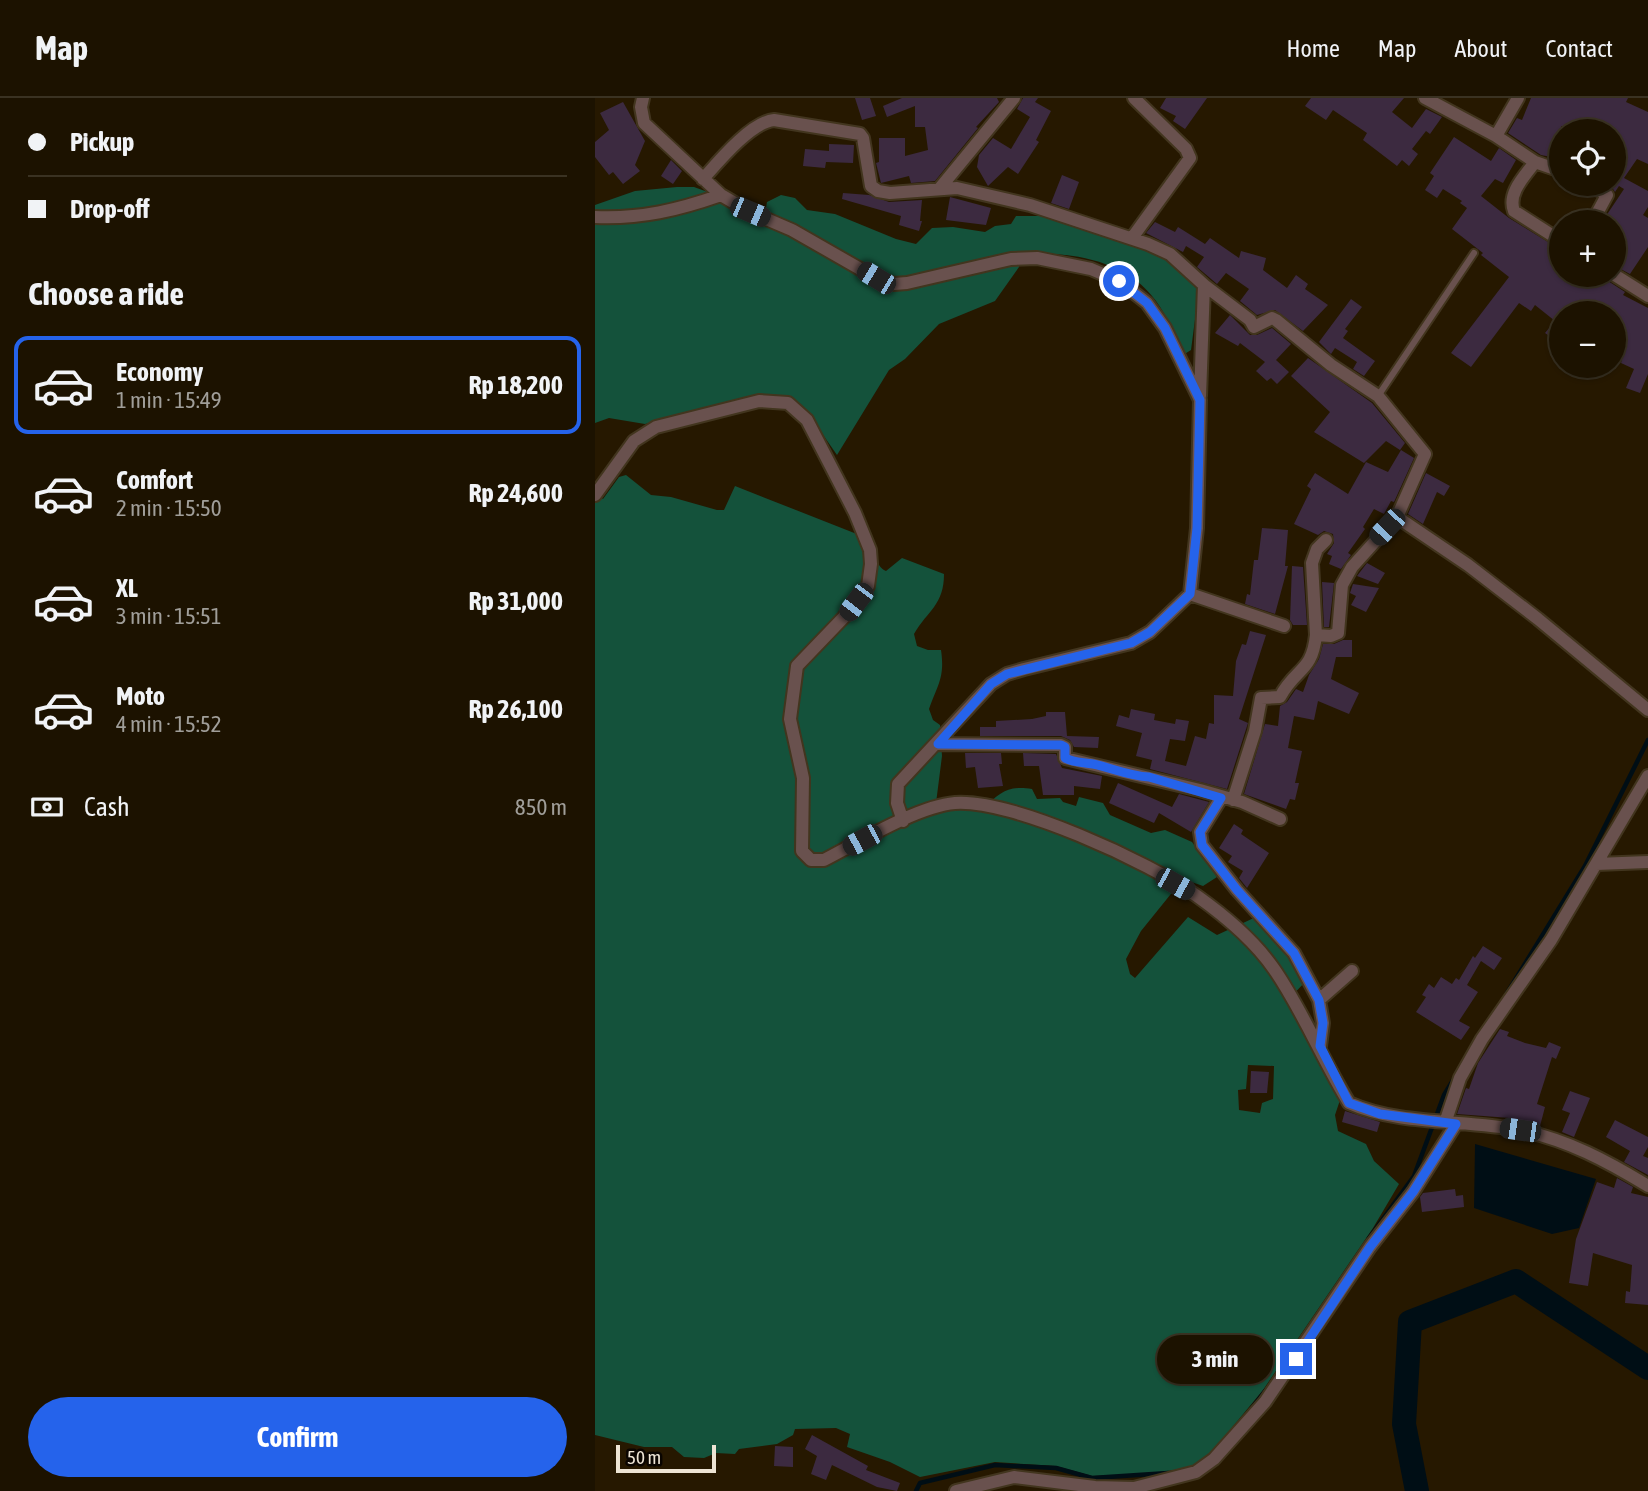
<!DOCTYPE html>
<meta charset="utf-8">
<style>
:root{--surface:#1c1200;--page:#29200f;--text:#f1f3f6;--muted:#a09e99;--line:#3a3222;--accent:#2563eb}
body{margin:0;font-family:"Asap Condensed",sans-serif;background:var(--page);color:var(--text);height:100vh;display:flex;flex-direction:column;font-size:26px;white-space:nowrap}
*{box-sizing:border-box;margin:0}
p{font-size:23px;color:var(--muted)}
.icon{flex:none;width:38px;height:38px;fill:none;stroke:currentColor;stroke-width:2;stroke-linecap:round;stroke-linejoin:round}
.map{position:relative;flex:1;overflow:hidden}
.drawer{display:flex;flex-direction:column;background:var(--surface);width:595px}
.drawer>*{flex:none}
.hud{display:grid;align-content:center;height:154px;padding:0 28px;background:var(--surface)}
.controls{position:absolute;left:954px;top:21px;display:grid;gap:14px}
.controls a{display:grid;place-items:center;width:77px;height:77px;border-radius:50%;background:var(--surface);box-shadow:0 2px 5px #0004,0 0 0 2px var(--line);font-size:35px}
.scale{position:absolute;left:21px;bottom:18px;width:100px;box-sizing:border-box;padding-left:7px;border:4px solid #ede4d4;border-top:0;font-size:19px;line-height:24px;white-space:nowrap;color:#ede4d4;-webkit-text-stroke:5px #0a0500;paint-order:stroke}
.end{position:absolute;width:32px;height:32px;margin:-16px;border:9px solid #2563eb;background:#fff;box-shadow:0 0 0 4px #fff}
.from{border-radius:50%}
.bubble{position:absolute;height:49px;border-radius:24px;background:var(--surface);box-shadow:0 2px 5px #0004,0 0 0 2px var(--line);font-size:23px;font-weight:700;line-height:49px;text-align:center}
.car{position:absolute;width:21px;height:42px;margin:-21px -10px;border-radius:9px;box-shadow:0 0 5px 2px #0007;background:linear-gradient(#222 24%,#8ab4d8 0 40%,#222 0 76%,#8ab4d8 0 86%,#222 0)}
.hud b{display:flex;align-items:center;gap:24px;height:66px;font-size:26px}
.hud b+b{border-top:2px solid var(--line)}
.hud i{width:18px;height:18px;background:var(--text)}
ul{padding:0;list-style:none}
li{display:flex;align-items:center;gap:21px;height:98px;margin:0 14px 10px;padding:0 14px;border:4px solid transparent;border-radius:14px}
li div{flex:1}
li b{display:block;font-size:26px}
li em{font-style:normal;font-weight:700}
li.selected{border-color:var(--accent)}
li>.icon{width:63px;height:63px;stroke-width:1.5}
h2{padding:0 28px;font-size:32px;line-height:84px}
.pay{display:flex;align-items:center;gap:18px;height:77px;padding:0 28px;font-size:26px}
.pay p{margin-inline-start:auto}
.button{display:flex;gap:14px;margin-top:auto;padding:14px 28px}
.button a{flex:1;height:80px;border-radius:42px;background:var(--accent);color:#fff;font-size:28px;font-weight:700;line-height:80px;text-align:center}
header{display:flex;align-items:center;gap:42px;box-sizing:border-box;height:98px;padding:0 35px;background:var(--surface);border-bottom:2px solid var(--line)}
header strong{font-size:33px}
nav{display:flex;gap:38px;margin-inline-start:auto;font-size:24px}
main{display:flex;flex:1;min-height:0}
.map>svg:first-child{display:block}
.forest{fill:#14523b;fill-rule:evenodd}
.water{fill:#000e15}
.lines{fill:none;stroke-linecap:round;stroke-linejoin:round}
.stream{stroke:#000e15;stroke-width:4.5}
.river{stroke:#000e15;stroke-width:24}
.building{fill:#3c2a40}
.service-casing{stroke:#42351e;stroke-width:10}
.minor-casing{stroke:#42351e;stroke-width:16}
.service{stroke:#69514e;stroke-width:6}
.minor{stroke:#69514e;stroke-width:12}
.route{stroke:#2563eb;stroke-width:9}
</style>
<header>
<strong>Map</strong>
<nav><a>Home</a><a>Map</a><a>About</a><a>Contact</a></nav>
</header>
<main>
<section class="drawer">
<div class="hud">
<b><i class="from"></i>Pickup</b>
<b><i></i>Drop-off</b>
</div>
<h2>Choose a ride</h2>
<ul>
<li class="selected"><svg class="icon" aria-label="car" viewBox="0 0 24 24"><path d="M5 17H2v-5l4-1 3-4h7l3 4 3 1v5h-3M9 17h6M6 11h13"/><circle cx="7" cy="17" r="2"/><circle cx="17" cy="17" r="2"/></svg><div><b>Economy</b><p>1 min · 15:49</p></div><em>Rp 18,200</em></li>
<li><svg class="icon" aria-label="car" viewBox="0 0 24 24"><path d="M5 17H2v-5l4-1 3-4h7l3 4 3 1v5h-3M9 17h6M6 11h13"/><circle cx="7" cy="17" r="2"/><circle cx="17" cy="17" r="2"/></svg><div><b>Comfort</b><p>2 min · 15:50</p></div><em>Rp 24,600</em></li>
<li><svg class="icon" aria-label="car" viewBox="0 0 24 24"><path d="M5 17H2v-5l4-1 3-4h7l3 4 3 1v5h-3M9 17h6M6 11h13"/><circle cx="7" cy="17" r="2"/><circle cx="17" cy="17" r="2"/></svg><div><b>XL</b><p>3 min · 15:51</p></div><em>Rp 31,000</em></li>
<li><svg class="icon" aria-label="car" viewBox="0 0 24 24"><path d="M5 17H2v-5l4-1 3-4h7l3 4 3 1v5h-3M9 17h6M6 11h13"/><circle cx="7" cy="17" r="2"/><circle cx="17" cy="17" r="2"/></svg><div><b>Moto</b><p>4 min · 15:52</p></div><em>Rp 26,100</em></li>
</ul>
<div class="pay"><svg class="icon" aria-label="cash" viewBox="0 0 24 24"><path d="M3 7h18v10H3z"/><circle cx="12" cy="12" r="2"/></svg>Cash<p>850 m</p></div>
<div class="button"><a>Confirm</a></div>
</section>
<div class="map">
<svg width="1053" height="1393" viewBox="0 0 1053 1393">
<rect width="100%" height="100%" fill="#261800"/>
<!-- forest -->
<path class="forest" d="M82 89H99L162 112 171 110 172 104 186 97 200 100 212 112 240 116 301 141 321 146 337 130 358 129 390 134 400 128 416 126 421 118H450L539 144 578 162 604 191 596 252 588 257C580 240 573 219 561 203 531 161 475 154 427 155L424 169 400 203 344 226 310 261 294 272 242 357 217 321 202 305 152 301 50 326 14 320 0 325V107L40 93Z
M31 377 56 397 76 399 122 412H129L140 388 277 442C279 453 280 468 291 473L307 460 349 476C349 507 333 512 319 536L322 548 333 552H346C350 579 343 586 334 611L338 622 345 627 347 658 340 713 360 710 389 711C404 694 414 687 437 691L442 701 465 700 468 704 481 708 484 699 508 705 515 717 556 735 570 732 597 744 622 779 608 788 588 781 546 833 531 861 535 876 540 880 593 819 622 837 661 819 697 858 710 884 693 902 745 1002 740 1017 743 1033 771 1046 779 1063 804 1086 778 1130 668 1292 616 1355 594 1370 550 1376 497 1378 461 1368 400 1364 325 1379 295 1364 252 1349 255 1336 241 1330 200 1331 198 1337 182 1346 144 1351 140 1356 121 1355 109 1360 89 1359 77 1349H49L0 1337V396L8 401 24 379ZM653 967 679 968 678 1001 667 1005 665 1015 644 1012 643 992 651 991Z"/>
<!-- water -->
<path class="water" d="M880 1046 1001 1081 984 1130 957 1136 879 1110Z"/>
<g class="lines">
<!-- stream -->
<path class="stream" d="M912 895 990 768 1053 642
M774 1140 819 1078 849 997 860 979
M657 1310 671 1292
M321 1393 325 1385 400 1367 461 1370 497 1380 573 1375"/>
<!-- river -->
<path class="river" d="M822 1393 809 1326 815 1224 921 1183 1053 1270"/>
</g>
<!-- building -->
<path class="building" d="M260 0H275L281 18 267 22Z
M307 0H402L404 4 381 29 383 30 340 83 316 85 314 78 286 85 281 65 284 64V40H310V58L333 52 330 29H320V8L292 19 288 8Z
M428 0H443L440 4 456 13 441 42 444 44 423 76 413 69 393 88 382 69 384 57 398 40 416 51 435 19 422 11Z
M571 0H612L590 31 578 23 581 18 565 10Z
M716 0H809L797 14 817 30 831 11 847 19 835 36 831 33 817 51 823 56 814 68 807 62 802 68 768 42 772 35 738 12 731 22 710 8Z
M936 0H1033L1031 4 1053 14V66L1042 61 1029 80 1053 93V109L1048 117 1053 120V149L1035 176 1018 167V124H1007L1029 91 1024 88 1020 94 1018 91V53L1023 44 1018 42V33H977L966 28V61L946 57 913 35 922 20 927 22Z
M28 4 50 43 40 67 45 73 28 86 18 74 14 77 0 59V44L14 32 5 15Z
M859 39 896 63 904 50 921 62 908 85 900 81 886 98 914 120 966 152V177H1009L1013 183 1030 194 1028 197 1053 210V276L1045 295 1031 290 1039 271 1026 265 1027 262 1018 257V243L1025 230 1018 226V215H992L983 209 979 215H966V235L960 242 950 235 960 223 940 207 936 213 924 205 876 269 856 255 914 179 886 157 888 155 857 131 872 110 865 105 867 103 848 91 842 100 830 92 839 78 835 75Z
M234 46 259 47 258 65 231 64 230 70 208 68 210 51 234 53Z
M76 62 87 73 78 86 66 78Z
M467 77 484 84 474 111 456 105Z
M248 95 274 97 294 104 327 102 325 123H327L324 133 304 127 306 118 247 101Z
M355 99 396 110 391 127 351 122Z
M560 124 580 134 583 129 610 146 615 140 644 160 646 153 671 160 668 172 692 190 701 177 713 186 710 191 733 207 708 233 680 212 662 217 645 203 654 191 631 175 622 186 602 169 609 159 591 148 588 154 551 135Z
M756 201 767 209 750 231 753 233 748 240 780 263 769 278 758 271 762 264 740 250 736 256 724 244Z
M635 217 655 237H662L677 230 696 246 681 262 694 274 682 286 676 280 672 283 661 273 670 264 645 245 643 248 620 235Z
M713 260 777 305 810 345 805 352 791 343 769 365 719 334 735 314 696 278Z
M806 352 819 360 799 404 796 403 789 416 779 411 768 429 770 431 753 455 756 457 746 471 734 466 737 458 732 456 739 445 738 436 729 433 723 437 699 426 716 391 712 388 720 375 753 396 771 364 793 374Z
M831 375 855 388 849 398 842 394 828 426 813 416Z
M667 430 693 432 690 468H693L680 516 650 506 652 496 655 497 659 462H663Z
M772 465 790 475 783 486 762 478Z
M697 468 708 469 712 527H698L695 522Z
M727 484 739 485 734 529H729Z
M758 486 784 490 771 514 756 507 761 498 755 495Z
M655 533 671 537 644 621 653 625 632 691 555 671 557 662 541 658 547 635 521 628 524 617 534 620 536 611 560 616 559 622 580 626 581 621 594 623 590 643 575 641 570 663 591 668 600 638 611 641 614 625 619 626V597L638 598 641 563 647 546 651 547Z
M748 542H757V559H741L736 581 764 595 754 616 723 603 719 622 699 618 693 650 707 653 700 685H704L700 702 695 701 691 711 649 696 670 626 683 628 685 608 692 604 701 591 708 594 714 577 724 561 728 546H739Z
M451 614H470L472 638 504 639 503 650 479 649 475 642 466 638H385V629H401V623L437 621 451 618Z
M370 655H406L407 666H404L408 688 383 690 380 669 371 670Z
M428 655 461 656 467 670 507 678 505 691 479 688V697H448L444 668H429Z
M523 685 577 709 584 696 614 704 596 734 564 715 559 725 514 705Z
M639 726 648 732 646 736 674 755 652 790 644 780 648 773 633 764 637 758 624 750Z
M888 848 907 860 899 872 886 863 872 887 883 894 864 923 875 929 866 942 821 914 831 899 827 897 834 886 839 890 846 879 857 886 861 880 864 882 878 858 880 860Z
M905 931 914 934 912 938 930 945 951 950 954 944 966 949 961 961 957 959 942 1006 950 1009 945 1028 915 1020 862 1016 871 990 874 991 883 965Z
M656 973 674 974 672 995H655Z
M975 993 995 1000 979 1039 967 1034 975 1015 967 1012Z
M750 1013 785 1024 782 1034 747 1024Z
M1020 1022 1053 1039V1049L1048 1058 1053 1060V1077L1029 1064 1035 1053 1011 1039Z
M1022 1080 1038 1089 1036 1095 1053 1099V1207L1030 1205 1031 1193 1035 1194 1037 1167 998 1155 993 1188 974 1185 981 1141 1002 1084 1019 1090Z
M860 1091 861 1098 868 1097 869 1109 827 1114 825 1099 828 1095Z
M217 1337 273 1368 271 1372 305 1385 302 1393 282 1389 237 1367 231 1382 216 1376 222 1358 210 1351Z
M180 1348 198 1349V1369L179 1368Z"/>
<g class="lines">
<!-- service casing -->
<g class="service-casing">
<path id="service" d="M783 298 879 155"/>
</g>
<!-- minor casing -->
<g class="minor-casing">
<path id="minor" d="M48 0 46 9 49 25 126 97 155 114 197 132 281 180 299 186 312 185 416 161 442 160 496 171 524 183 552 205 570 230 605 302 602 430 595 496 555 534 536 545 429 571 412 576 396 586 303 686 302 705 308 723
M830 0 901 38 940 64C930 78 912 95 919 113L966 143
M901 38 923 0
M940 64 966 73
M108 81C123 64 156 24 179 22L265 36 268 40 276 88 283 93 295 95 362 90 435 107 553 146 575 156 609 187 605 298
M994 86 1012 97 998 123
M345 90 419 0
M0 119C46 121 83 112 126 97
M537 140 595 60 591 51 539 0
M1018 176 1053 198
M609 187 655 222 659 229 677 220 681 222 736 267 783 298 830 356 802 419 873 467 943 521 1053 612
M0 397 39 343 61 329 164 303 193 305 212 322 260 415 275 452 276 466 273 488 249 519 202 568 195 621 208 680 207 753 216 762H229C264 744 323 708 360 705 417 701 554 764 602 798 630 818 659 842 679 871 708 913 727 961 754 1005 805 1028 870 1021 925 1032 973 1042 1012 1063 1053 1088
M595 496 689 528
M721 537 717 465 722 451 731 442
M343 646 466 647 470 649V660L605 692 647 704 685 721
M1053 678 1001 766 1053 764
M626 700 605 734 607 747 642 792 699 855 724 902 728 925 725 948
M638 702 660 633 666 600 685 599C701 569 717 575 721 537L736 538 743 535 747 487 757 469 802 419
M724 902 757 873
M851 1022 865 980 887 941 956 842 1001 766
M361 1393 419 1379 500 1389 539 1390 601 1374 619 1361 670 1304 775 1149 818 1094 861 1026"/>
</g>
<!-- service -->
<use href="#service" class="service"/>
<!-- minor -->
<use href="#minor" class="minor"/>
</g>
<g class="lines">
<!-- route -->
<path class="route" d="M524 183 552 205 570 230 605 302 602 430 595 496 555 534 536 545 412 576 396 586 343 646 466 647 470 649V660C479 665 488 664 498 666 517 670 534 678 554 679L626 700 605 734 607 747 642 792 699 855 724 902 728 925 725 948 754 1005 785 1016 861 1026 818 1094 775 1149 701 1261"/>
</g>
</svg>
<div class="controls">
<a><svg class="icon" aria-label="locate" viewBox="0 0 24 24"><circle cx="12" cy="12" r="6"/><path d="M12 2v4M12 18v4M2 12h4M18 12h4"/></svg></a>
<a>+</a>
<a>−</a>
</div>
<div class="scale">50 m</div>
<i class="end from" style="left:524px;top:183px"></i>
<i class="end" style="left:701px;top:1261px"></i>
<div class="bubble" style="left:562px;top:1237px;width:116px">3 min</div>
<i class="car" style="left:155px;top:114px;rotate:113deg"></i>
<i class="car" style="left:281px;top:180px;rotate:301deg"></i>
<i class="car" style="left:792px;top:429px;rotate:223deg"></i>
<i class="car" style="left:261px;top:504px;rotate:217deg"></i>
<i class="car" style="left:267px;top:742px;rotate:242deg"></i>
<i class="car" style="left:580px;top:786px;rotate:119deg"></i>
<i class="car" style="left:925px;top:1032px;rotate:278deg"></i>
</div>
</main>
